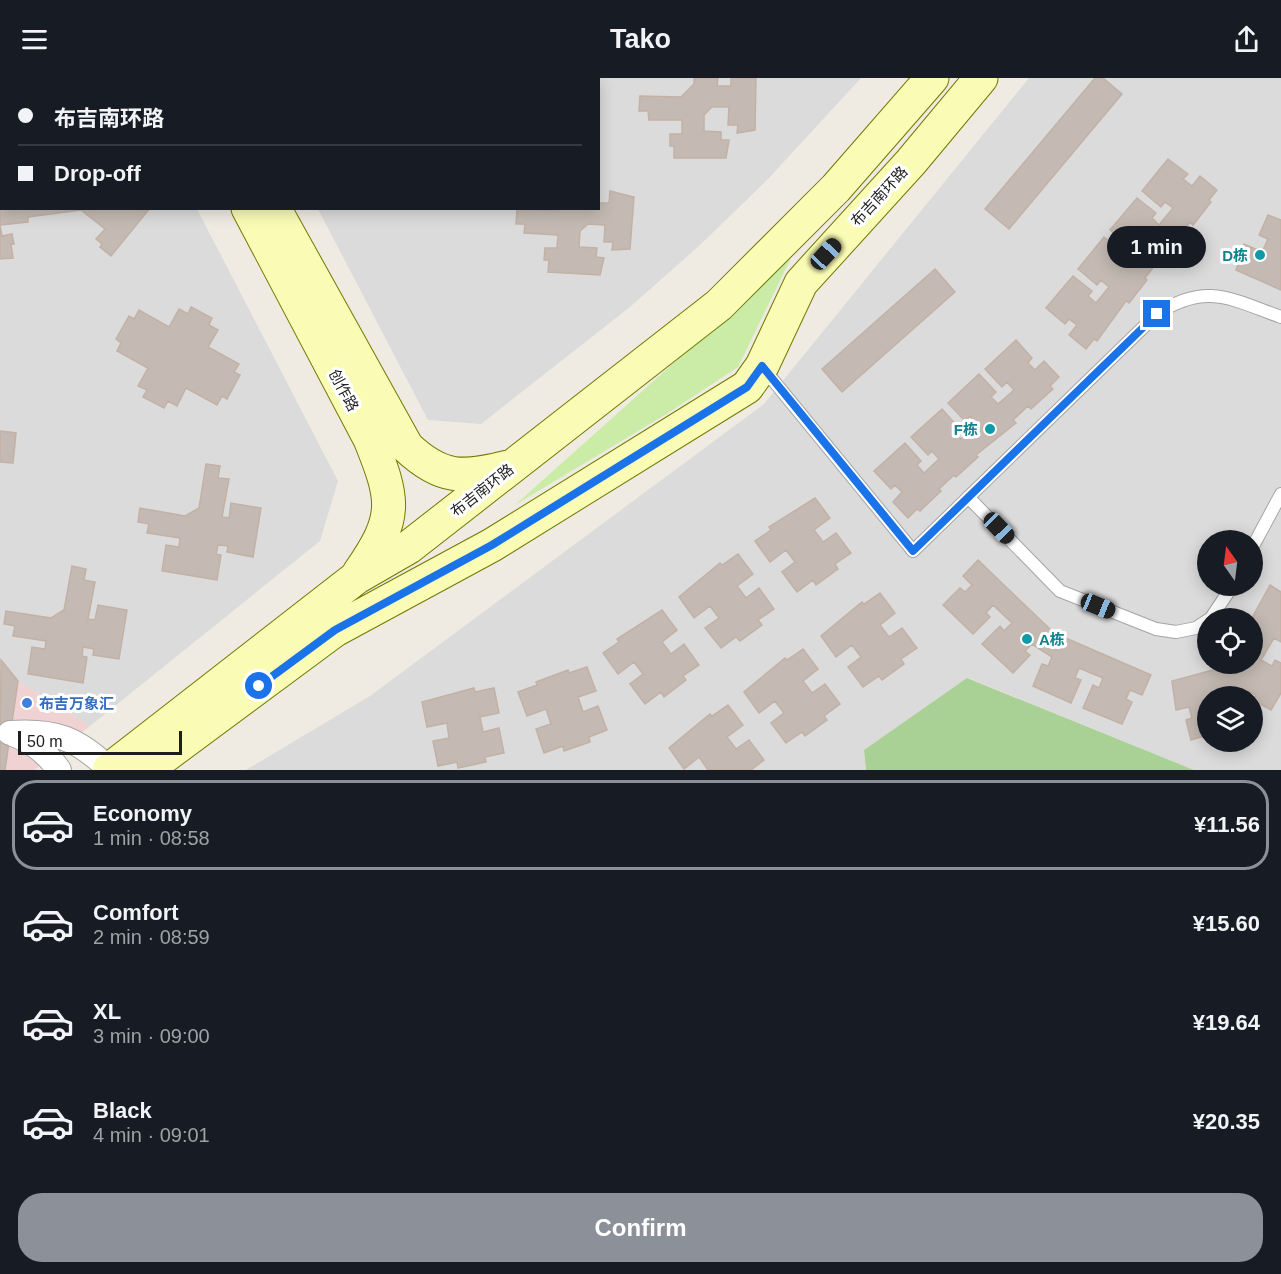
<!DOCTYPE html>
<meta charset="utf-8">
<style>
:root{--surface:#171b24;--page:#20242c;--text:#f1f3f6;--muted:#9ea1a6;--line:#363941;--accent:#8c9099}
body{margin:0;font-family:Helvetica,"Noto Sans SC",sans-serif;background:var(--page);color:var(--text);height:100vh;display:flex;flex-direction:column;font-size:22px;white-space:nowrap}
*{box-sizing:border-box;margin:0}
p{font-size:20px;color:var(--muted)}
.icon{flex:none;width:33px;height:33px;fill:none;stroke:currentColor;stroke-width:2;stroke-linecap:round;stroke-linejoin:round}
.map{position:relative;height:692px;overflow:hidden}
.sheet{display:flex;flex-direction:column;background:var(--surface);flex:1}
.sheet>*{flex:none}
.top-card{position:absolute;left:0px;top:0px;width:600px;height:132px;box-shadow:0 3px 15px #0003;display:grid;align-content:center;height:132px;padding:0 18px;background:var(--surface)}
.needle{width:39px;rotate:346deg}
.controls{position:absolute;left:1197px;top:452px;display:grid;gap:12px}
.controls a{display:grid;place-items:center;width:66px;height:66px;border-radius:50%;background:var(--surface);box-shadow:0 3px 15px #0003;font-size:30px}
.scale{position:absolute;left:18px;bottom:15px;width:164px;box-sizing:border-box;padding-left:6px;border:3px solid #1e1e1e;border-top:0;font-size:16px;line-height:21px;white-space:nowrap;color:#1e1e1e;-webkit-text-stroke:4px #fff;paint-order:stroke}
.end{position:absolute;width:27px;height:27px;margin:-14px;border:8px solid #1a73e8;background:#fff;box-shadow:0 0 0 3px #fff}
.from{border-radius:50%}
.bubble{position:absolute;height:42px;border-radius:21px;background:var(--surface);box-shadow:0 3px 15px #0003;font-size:20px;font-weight:800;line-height:42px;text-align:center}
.car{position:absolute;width:18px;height:36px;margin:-18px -9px;border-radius:8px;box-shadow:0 0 4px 2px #0007;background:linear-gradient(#222 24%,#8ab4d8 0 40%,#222 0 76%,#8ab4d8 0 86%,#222 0)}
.top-card b{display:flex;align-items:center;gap:21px;height:57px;font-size:22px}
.top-card b+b{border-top:2px solid var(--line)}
.top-card i{width:15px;height:15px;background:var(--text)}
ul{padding:10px 0 0;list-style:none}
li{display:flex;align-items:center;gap:18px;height:90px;margin:0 12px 9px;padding:0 6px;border:3px solid transparent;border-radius:24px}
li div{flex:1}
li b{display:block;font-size:22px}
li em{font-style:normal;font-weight:800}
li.active{border-color:var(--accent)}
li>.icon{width:54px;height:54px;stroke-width:1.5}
.cta{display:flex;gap:12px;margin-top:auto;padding:12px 18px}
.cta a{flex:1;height:69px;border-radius:24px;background:var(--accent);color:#fff;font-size:24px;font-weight:800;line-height:69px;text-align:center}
header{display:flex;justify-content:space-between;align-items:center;height:78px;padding:0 18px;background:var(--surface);font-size:27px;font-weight:800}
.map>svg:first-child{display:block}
.residential{fill:#dcdbdb;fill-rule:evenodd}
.commercial{fill:#f1d2d2}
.grass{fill:#cbeca7}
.forest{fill:#a9d196}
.building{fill:#c4bab3;stroke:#c2b1a5;stroke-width:1.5}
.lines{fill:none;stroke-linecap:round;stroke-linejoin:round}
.lane-casing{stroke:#a5a5a5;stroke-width:14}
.street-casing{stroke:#a5a5a5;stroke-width:26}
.secondary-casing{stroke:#707a00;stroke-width:35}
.lane{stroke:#fff;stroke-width:12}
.street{stroke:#fff;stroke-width:24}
.secondary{stroke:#fafcb5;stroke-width:33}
.route{stroke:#1a73e8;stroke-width:8}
.culture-dot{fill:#0f9aa8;stroke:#fff;stroke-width:2}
.shop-dot{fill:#3f7fe0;stroke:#fff;stroke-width:2}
.labels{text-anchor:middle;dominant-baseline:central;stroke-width:6;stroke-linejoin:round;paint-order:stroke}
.street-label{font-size:15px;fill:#1e1e1e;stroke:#fff}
.culture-label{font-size:15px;font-weight:bold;fill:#0d838f;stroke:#fff;text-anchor:end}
.shop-label{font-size:15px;font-weight:bold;fill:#366cbe;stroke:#fff;text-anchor:start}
</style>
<header><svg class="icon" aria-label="menu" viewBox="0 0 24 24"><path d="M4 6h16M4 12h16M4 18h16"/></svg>Tako<svg class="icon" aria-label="share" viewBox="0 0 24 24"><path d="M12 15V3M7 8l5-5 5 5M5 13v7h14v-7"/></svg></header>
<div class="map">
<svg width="1281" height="692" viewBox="0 0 1281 692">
<rect width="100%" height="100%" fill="#efebe3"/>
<!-- residential -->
<path class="residential" d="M272 0H861L768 101 700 167 630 229 481 346 428 342 318 131 598 130V2Z
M1029 0H1281V692H1194L968 600 864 672 866 692H246L370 618 764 326ZM1208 462H1252V507H1208ZM1208 540H1252V585H1208ZM1208 618H1252V663H1208Z
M0 38 2 130 197 131 338 403 320 463 90 648 18 603 0 582Z"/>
<!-- commercial -->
<path class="commercial" d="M1 582 18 603 90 648 35 692H0Z"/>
<!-- grass -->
<path class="grass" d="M791 180 738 289 668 335 515 427Z"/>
<!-- forest -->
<path class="forest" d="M967 600 1194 692H866L864 672Z"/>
<!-- building -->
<path class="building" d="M312 0H417V2Z
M694 0H718L717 8H731V0H756L755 52 737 55 738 47H728L729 29H712L704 37V53L721 54V62H729L726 80H674V68H670V56H682V42H649L648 33H639L640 18 681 19 694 6Z
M1095 0H1103L1122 16 1009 151 985 131Z
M1168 81 1188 96 1183 101 1192 108 1200 98 1217 112 1209 122 1211 124 1193 147 1190 144 1177 160 1180 162 1161 186 1158 183 1145 200 1147 202 1129 225 1126 223 1097 263 1094 261 1086 271 1069 257 1077 247 1069 241 1065 246 1046 230 1073 198 1092 213 1088 218 1096 225 1109 209 1101 202 1097 207 1078 191 1104 159 1123 175 1119 179 1127 186 1141 169 1133 162 1129 168 1110 152 1137 120 1156 135 1152 140 1159 147 1173 130 1165 124 1161 129 1142 113Z
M610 113 634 119 630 171 612 172 613 164H604L605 147 588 146 580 153 579 169 597 170 596 179 604 180 600 197 548 194 549 182H544L545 170H557L558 157 524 155 525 146H516L517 131 558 133 561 130H598V125H609Z
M0 124 2 130H150L111 178 100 169 102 166 96 161 105 151 81 132 28 139V144L0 147 2 158 12 156 14 166H11L13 180 0 181Z
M1268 137 1281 142V212L1236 192 1244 166 1262 174 1268 161 1259 157Z
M935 191 955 214 842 314 822 291Z
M191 229 212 240 209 247 218 252 208 269 239 286 234 294 240 297 227 321 222 318 217 327 186 310 177 328 168 323 164 330 143 319 147 312 138 308 148 290 117 273 121 265 116 261 129 238 134 241 139 232 169 249 179 231 188 236Z
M1016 262 1032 280 1028 285 1035 292 1044 283 1059 299 1050 308 1053 311 1031 331 1028 328 1013 342 1016 345 976 377 978 379 956 399 954 397 939 411 941 413 920 433 917 431 908 440 893 424 902 414 895 407 891 411 874 393 905 365 921 383 917 387 924 395 939 381 932 373 928 377 911 359 942 331 958 349 954 353 961 361 977 346 970 338 965 343 948 325 979 296 996 314 991 319 998 326 1014 312 1007 304 1002 309 985 291Z
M0 353 16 355 13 385 0 384Z
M206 386 220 388 218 400 229 401 222 439 229 440 231 425 261 430 253 479 227 474 228 468 218 467 216 476 221 477 217 502 162 493 166 467 179 469 180 460 147 455 149 446 138 444 140 430 185 438 199 430Z
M815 420 830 440 814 452 823 464 836 455 851 475 835 486 838 491 816 507 813 502 797 514 782 494 795 484 786 472 770 484 755 463 771 452 769 449Z
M738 476 753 496 737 508 746 520 759 510 774 531 758 542 762 547 740 563 736 559 721 570 705 550 719 540 710 528 694 540 679 519 720 485 722 487Z
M978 482 1054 555 1151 597 1142 617 1130 612 1126 621 1132 624 1122 646 1083 630 1093 607 1099 610 1103 600 1079 590 1075 600 1081 602 1071 625 1033 608 1042 586 1048 588 1052 579 1032 566 1025 573 1030 577 1013 595 982 566 1000 548 1004 553 1012 545 993 527 986 535 990 539 973 556 943 527 960 510 965 514 972 507 963 498Z
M72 488 86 491 84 502 95 504 88 541 95 542 98 527 127 532 119 581 93 577 94 571 83 569 82 578 87 579 83 605 28 596 32 569 45 571 46 563 13 558 15 548 4 546 6 533 51 540 64 532Z
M1270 507 1281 514V564L1274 560 1261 582 1272 588 1275 582 1281 585V615L1271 632 1253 622 1256 617 1248 613 1228 618H1208V657L1191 662 1186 642 1192 640 1189 629 1176 632 1172 603 1224 589 1227 596 1244 592 1231 585H1252V566L1256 561 1252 559V540Z
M880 515 895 535 880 547 889 559 902 550 917 570 901 581 904 586 882 602 879 598 863 609 848 589 861 579 852 567 836 579 821 558 862 524 864 526Z
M662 532 677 552 662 564 671 576 684 566 699 587 683 598 686 602 664 619 661 614 645 626 630 606 643 596 634 584 618 596 603 575 619 564 617 561Z
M803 571 818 591 803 603 812 615 825 606 840 626 824 638 827 642 805 658 802 654 786 665 771 645 784 635 775 623 759 635 744 614 785 580 787 582Z
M1 582 18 603 5 692H0Z
M587 589 596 613 578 619 583 634 598 628 607 652 589 659 590 664 564 673 563 668 544 675 536 651 551 646 546 631 527 638 518 614 537 607 536 604 568 592 569 595Z
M474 610 475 614 494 610 499 635 480 639 483 654 499 650 504 675 485 679 486 684 458 690 457 684 438 688 433 663 449 660 447 645 427 649 422 624Z
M728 627 743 647 727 659 736 671 749 662 764 682 751 692H708L699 679 684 691 669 670 710 636 712 638Z"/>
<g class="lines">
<!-- lane casing -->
<g class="lane-casing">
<path id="lane" d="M763 290 913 473 1157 236C1206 204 1231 221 1281 239
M968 419 1060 513 1156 551 1176 554 1196 550 1208 542
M1252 470 1281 416
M1211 540 1233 507"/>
</g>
<!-- street casing -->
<g class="street-casing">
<path id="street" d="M10 655C55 652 77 660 109 691
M13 656C33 664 46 674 59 692"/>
</g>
<!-- secondary casing -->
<g class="secondary-casing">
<path id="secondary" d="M178 0 179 2
M205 0 206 2
M248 130 370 361C395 423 398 439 359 495
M274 130 407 369C442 402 463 400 508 389
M109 692 357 499 409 469 719 227 836 110 932 0
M146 692 335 552 492 467 747 309 762 288 801 205 911 84 981 0"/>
</g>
<!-- lane -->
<use href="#lane" class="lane"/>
<!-- street -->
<use href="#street" class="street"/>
<!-- secondary -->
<use href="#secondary" class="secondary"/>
</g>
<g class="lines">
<!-- route -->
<path class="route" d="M259 608 335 552 492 467 747 309 762 288 913 473 1157 236"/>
</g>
<!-- markers -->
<g class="culture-dot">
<circle cx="1260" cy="177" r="6"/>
<circle cx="990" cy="351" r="6"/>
<circle cx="1027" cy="561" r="6"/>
</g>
<circle class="shop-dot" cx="27" cy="625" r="6"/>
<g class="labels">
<!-- street labels -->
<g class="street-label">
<text transform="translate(879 118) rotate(-47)">布吉南环路</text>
<text transform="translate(344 312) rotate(62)">创作路</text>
<text transform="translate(482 412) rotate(-38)">布吉南环路</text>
</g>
<!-- culture labels -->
<g class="culture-label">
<text x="1248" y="177">D栋</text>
<text x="978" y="351">F栋</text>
<text x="1039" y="561" text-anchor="start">A栋</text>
</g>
<!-- shop labels -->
<g class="shop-label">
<text x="39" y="625">布吉万象汇</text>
</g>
</g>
</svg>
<div class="controls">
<a><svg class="needle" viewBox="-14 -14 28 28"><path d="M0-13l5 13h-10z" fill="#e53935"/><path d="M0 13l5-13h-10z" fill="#9ea1a6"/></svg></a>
<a><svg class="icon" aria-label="locate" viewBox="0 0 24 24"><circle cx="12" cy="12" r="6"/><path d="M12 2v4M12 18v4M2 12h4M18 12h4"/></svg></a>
<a><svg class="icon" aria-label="layers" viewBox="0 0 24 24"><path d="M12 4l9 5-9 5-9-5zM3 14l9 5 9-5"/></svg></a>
</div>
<div class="scale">50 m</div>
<i class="end from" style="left:259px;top:608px"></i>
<i class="end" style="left:1157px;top:236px"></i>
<div class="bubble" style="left:1107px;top:148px;width:99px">1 min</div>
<i class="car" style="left:826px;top:176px;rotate:43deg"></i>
<i class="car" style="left:999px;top:450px;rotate:136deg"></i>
<i class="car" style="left:1098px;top:528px;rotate:112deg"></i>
<div class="top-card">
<b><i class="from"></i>布吉南环路</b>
<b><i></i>Drop-off</b>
</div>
</div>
<section class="sheet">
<ul>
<li class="active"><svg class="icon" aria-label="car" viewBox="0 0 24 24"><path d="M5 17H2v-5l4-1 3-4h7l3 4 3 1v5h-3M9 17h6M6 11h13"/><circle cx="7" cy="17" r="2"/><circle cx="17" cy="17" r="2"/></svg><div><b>Economy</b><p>1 min · 08:58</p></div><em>¥11.56</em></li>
<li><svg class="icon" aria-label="car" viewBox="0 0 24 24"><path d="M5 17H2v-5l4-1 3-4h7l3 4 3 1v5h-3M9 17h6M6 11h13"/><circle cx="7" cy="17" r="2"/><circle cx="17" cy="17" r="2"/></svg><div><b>Comfort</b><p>2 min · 08:59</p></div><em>¥15.60</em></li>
<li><svg class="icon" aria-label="car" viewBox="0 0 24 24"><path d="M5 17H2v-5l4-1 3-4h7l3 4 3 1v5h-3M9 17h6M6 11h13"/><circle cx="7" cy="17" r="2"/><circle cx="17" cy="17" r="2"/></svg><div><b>XL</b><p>3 min · 09:00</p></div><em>¥19.64</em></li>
<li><svg class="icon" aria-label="car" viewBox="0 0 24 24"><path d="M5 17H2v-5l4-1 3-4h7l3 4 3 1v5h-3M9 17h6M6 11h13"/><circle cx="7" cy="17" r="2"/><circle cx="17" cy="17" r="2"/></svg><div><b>Black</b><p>4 min · 09:01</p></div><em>¥20.35</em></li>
</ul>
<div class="cta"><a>Confirm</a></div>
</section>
